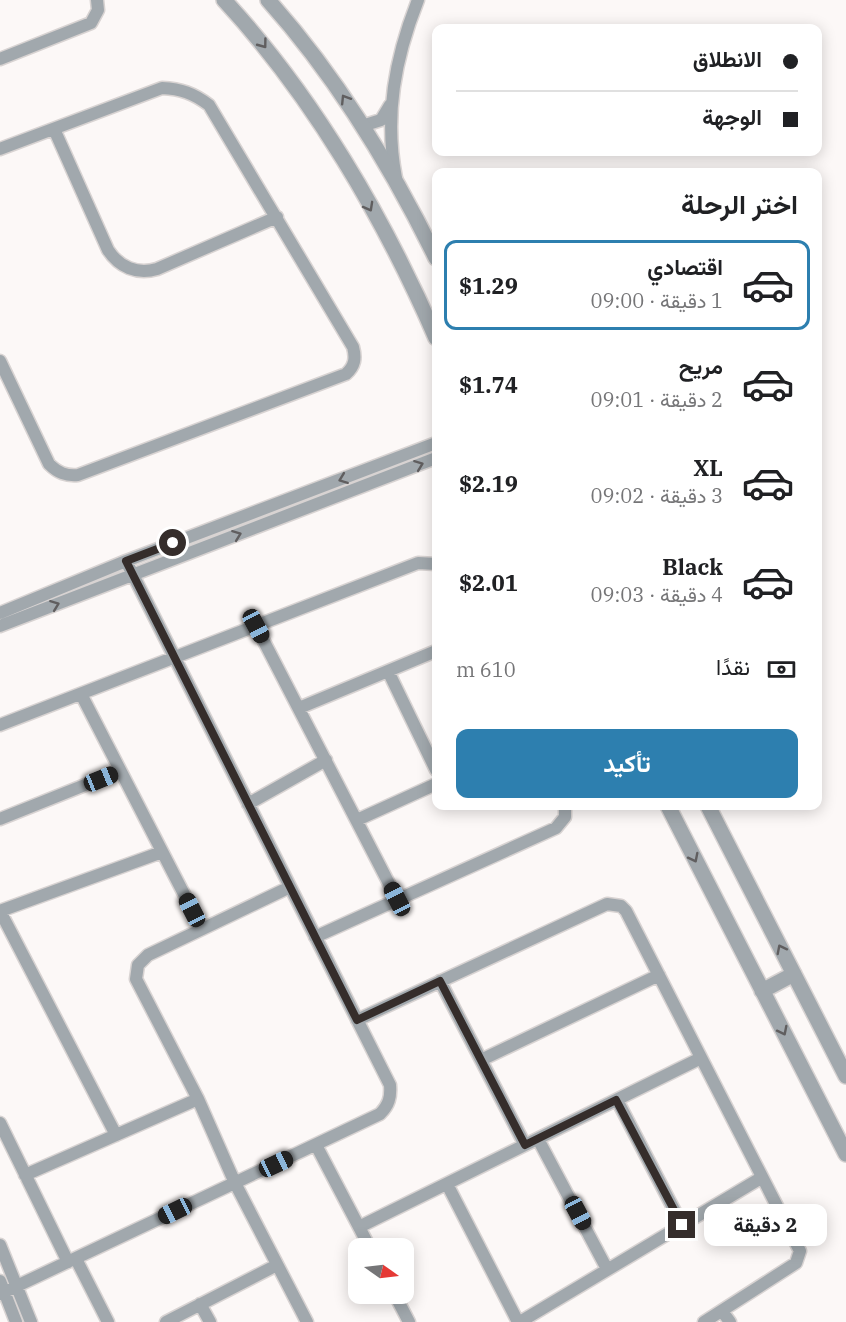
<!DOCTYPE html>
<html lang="ar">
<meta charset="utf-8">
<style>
:root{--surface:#fff;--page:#f6f6f6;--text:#202124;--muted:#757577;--line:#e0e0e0;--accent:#2d7faf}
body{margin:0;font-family:"IBM Plex Serif",Vazirmatn,serif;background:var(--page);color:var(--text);direction:rtl;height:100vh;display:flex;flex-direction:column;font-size:22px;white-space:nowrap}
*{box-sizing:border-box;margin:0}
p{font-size:20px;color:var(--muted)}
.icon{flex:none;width:33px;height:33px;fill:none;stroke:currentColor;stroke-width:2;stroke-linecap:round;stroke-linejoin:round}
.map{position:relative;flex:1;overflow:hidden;direction:ltr}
.details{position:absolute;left:432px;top:168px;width:390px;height:642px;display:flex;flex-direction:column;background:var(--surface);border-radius:12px;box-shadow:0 3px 15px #0003;direction:rtl}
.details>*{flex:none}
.top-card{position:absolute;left:432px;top:24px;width:390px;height:132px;border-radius:12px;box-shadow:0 3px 15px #0003;direction:rtl;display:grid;align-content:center;height:132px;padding:0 24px;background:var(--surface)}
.needle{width:39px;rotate:104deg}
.tools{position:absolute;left:348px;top:1238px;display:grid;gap:12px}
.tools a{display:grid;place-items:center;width:66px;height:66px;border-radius:12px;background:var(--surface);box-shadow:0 3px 15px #0003;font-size:30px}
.end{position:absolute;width:27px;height:27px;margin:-14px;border:8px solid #352d2b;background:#fff;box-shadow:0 0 0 3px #fff}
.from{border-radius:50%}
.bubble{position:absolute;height:42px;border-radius:12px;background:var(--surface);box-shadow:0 3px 15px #0003;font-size:20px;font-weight:700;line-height:42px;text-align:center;direction:rtl}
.car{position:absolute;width:18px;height:36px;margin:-18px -9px;border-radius:8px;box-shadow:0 0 4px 2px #0007;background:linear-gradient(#222 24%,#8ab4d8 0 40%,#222 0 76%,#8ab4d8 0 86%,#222 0)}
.top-card b{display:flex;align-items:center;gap:21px;height:57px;font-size:22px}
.top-card b+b{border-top:2px solid var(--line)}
.top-card i{width:15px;height:15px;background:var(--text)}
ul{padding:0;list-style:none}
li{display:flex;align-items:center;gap:18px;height:90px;margin:0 12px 9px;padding:0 12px;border:3px solid transparent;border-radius:12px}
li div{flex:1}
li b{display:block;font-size:22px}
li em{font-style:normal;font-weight:700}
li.active{border-color:var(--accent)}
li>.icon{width:54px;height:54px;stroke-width:1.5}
h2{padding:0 24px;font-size:27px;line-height:72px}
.pay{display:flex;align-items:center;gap:15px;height:66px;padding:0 24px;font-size:22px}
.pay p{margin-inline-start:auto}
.primary-button{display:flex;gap:12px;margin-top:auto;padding:12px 24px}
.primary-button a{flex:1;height:69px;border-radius:12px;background:var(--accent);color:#fff;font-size:24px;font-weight:700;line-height:69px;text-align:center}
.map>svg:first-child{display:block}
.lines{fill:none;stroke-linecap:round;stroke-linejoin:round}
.minor-casing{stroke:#d8d3d2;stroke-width:15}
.tertiary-casing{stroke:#d8d3d2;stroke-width:18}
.minor{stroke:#a1a8ad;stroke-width:12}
.tertiary{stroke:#a1a8ad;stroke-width:15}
.oneway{stroke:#605e5f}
.route{stroke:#352d2b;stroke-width:8}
</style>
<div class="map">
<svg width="846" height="1322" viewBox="0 0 846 1322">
<rect width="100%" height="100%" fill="#fcf8f7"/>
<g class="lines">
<!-- minor casing -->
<g class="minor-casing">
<path id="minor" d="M0 59 91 23 98 10 97 0
M362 126 381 120 390 105
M54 129 108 250C119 267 137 275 157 269L277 217
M0 149 162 88C181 89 193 93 209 105L353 347C356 358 355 366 346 374L78 475C66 476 58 473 49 464L0 361
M396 178C384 116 395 58 418 0
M0 613 126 561 436 443
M0 626 436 458
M256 626 397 899
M388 671 436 770
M81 694 202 929
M299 708 436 651
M0 725 418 563 436 564
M248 804 326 760
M0 819 120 771
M357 820 436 784
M290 887 148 955 138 965 136 979 198 1099 235 1183 307 1322
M0 911 116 1135
M0 911 162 852
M315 937 556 828 565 817V806
M440 981 525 1145
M357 1020 607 904 621 906 626 911 800 1251 796 1263 704 1322
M481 1060 659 975
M617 1100 682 1225
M0 1123 68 1262
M538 1139 607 1269
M316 1145 370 1248
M25 1175 198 1099
M447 1184 518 1322
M359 1227 701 1058
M0 1245 31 1322
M76 1259 108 1322
M0 1281 16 1322
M394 1293 409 1322
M0 1294 380 1114C389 1105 391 1097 390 1085L126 561
M200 1304 210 1322
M722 1311 730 1322
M166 1322 277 1265
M520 1322 761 1178"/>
</g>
<!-- tertiary casing -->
<g class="tertiary-casing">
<path id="tertiary" d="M224 0C313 96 384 218 436 338
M268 0C337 77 391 166 436 258
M668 806 846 1154
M708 806 846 1076
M762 991 794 974"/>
</g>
<!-- minor -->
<use href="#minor" class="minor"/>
<!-- tertiary -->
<use href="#tertiary" class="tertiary"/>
</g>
<!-- one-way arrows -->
<defs><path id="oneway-chevron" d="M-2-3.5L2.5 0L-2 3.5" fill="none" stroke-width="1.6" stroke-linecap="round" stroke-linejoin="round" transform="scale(1.5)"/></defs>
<g class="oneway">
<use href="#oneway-chevron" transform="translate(263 44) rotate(53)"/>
<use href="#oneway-chevron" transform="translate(345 99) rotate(-122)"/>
<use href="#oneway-chevron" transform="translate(369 207) rotate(61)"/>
<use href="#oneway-chevron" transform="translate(419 465) rotate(-21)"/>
<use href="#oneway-chevron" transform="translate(343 479) rotate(159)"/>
<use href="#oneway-chevron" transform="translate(237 535) rotate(-21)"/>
<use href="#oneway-chevron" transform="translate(55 605) rotate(-21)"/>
<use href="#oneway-chevron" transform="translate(694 858) rotate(63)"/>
<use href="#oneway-chevron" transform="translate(781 949) rotate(-117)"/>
<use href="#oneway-chevron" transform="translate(783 1031) rotate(63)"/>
</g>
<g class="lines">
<!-- route -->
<path class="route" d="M173 543 126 561 357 1020 440 981 525 1145 616 1100 682 1225"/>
</g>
</svg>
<div class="tools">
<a><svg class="needle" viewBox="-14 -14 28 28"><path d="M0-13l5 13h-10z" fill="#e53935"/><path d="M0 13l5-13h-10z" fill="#757577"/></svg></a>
</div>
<i class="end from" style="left:173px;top:543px"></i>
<i class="end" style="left:682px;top:1225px"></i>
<div class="bubble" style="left:704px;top:1204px;width:123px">2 دقيقة</div>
<i class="car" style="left:256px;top:626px;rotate:152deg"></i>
<i class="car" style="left:101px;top:779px;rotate:68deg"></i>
<i class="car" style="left:397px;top:899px;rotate:333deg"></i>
<i class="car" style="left:192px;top:910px;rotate:333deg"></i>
<i class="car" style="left:276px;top:1164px;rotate:65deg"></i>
<i class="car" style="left:175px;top:1211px;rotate:244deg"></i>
<i class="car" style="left:578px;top:1213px;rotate:152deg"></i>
<div class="top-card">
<b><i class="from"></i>الانطلاق</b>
<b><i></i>الوجهة</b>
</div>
<section class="details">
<h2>اختر الرحلة</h2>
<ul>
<li class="active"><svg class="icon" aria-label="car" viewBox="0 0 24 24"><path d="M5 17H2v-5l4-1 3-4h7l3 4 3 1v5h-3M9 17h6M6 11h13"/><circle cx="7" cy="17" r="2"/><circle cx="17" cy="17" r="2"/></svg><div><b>اقتصادي</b><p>1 دقيقة · 09:00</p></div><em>$1.29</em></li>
<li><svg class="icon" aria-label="car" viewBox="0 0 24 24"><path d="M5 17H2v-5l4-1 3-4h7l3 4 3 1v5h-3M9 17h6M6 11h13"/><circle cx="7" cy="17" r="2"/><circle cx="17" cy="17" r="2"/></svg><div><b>مريح</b><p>2 دقيقة · 09:01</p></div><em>$1.74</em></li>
<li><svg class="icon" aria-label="car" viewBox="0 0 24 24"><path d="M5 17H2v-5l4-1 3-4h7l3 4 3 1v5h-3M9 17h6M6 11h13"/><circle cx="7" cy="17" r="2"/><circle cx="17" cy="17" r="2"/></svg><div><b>XL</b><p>3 دقيقة · 09:02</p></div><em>$2.19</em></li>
<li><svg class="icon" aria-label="car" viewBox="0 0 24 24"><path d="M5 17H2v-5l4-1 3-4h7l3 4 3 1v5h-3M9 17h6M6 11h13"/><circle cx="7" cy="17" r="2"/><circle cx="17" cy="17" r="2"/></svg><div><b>Black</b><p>4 دقيقة · 09:03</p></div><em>$2.01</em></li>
</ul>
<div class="pay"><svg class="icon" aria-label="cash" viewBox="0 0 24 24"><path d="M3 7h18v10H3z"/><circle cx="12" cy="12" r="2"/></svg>نقدًا<p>610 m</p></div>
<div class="primary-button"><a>تأكيد</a></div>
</section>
</div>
